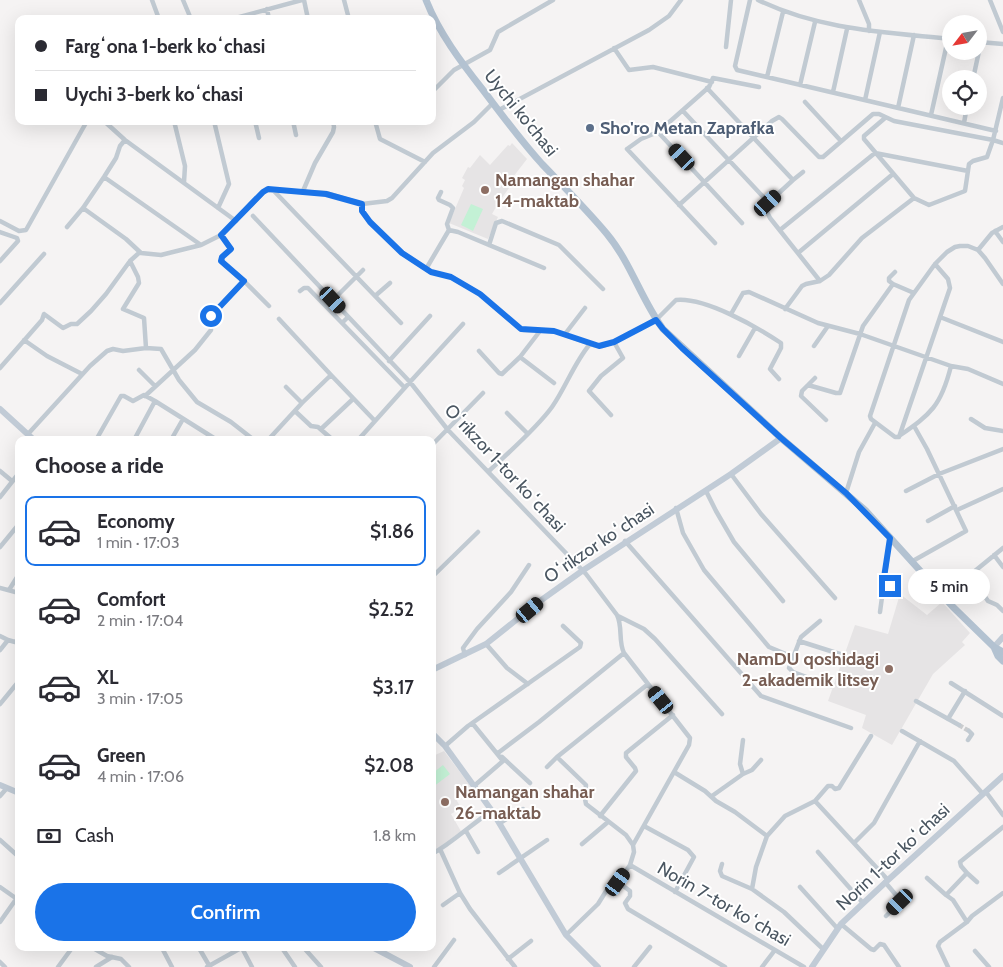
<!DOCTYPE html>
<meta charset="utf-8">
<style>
:root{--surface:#fff;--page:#f7f7f7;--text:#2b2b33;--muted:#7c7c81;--line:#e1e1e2;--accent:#1a73e8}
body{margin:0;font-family:Cabin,sans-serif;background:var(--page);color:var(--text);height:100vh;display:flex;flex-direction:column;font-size:19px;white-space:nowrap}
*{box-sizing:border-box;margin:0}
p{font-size:16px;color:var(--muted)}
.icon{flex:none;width:28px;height:28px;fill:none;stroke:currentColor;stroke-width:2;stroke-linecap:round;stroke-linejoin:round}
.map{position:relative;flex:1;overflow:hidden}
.drawer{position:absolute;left:15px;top:436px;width:421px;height:515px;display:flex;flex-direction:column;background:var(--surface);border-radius:10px;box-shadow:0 5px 20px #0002}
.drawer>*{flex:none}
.hud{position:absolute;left:15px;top:15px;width:421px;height:110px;border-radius:10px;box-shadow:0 5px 20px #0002;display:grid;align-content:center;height:110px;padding:0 20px;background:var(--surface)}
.needle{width:32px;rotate:239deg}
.buttons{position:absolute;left:942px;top:15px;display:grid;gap:10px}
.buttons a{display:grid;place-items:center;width:45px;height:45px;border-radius:50%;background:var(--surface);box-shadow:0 5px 20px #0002;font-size:25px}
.end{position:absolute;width:22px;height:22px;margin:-11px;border:6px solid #1a73e8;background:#fff;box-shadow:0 0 0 2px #fff}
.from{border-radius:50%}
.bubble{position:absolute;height:35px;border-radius:18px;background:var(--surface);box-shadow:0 5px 20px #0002;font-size:16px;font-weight:600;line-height:35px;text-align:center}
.car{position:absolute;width:15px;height:30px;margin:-15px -8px;border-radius:6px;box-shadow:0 0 4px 1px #0007;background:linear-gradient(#222 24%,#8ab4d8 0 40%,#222 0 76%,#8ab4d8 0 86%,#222 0)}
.hud b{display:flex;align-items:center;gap:18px;height:48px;font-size:19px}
.hud b+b{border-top:1px solid var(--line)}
.hud i{width:12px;height:12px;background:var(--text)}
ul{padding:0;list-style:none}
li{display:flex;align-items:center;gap:15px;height:70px;margin:0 10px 8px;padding:0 10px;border:2px solid transparent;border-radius:10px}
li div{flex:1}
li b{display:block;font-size:19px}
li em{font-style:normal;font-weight:600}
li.selected{border-color:var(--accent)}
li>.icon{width:45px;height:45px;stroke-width:1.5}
h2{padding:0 20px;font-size:22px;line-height:60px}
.pay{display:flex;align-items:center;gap:12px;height:55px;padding:0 20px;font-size:19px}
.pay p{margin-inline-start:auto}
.primary-button{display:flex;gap:10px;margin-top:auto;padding:10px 20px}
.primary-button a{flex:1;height:58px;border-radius:30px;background:var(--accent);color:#fff;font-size:20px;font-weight:600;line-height:58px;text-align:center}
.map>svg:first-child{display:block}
.education{fill:#e6e4e5}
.green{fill:#c3f1d5}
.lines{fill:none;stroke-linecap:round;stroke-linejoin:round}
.street-tunnel{stroke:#caccce;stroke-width:4.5;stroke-dasharray:4.5 2;stroke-linecap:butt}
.street{stroke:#c1cad2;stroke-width:4.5}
.secondary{stroke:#c1cbd6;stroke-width:6}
.primary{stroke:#b3c2d1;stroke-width:7}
.route{stroke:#1a73e8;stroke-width:6}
.service-dot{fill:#5c6f8a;stroke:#fff;stroke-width:2}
.education-dot{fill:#8d6e63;stroke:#fff;stroke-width:2}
.labels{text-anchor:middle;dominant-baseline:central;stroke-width:4;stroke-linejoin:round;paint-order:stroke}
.street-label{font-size:18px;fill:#4a5661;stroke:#fff}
.service-label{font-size:18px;font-weight:bold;fill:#4e5e75;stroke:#fff;text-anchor:start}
.education-label{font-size:18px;font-weight:bold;fill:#785e54;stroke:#fff;text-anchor:start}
</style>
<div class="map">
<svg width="1003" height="967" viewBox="0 0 1003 967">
<rect width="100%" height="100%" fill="#f5f3f3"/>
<!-- education -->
<path class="education" d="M512 143 527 159 506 186 509 188 499 202 492 214 498 217 488 239 449 223 464 188 462 186 465 180 462 178 468 167 470 168 480 155 490 165 508 145 510 146Z
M900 594 927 615 942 602 970 633 962 642 965 645 933 674 892 745 862 728 866 715 828 701 855 625 888 634Z
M444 751 472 788 456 799 461 808 451 814 462 833 433 853V756Z"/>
<!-- green -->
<path class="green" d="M471 204 483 209 473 231 461 225Z
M443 765 450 774 433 787V773Z"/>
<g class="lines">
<!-- street-tunnel -->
<path class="street-tunnel" d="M959 725 969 731"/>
<!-- street -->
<path class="street" d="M152 0 159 19
M183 0 191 19
M304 0 308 19
M344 0 349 19
M750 0 735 66 737 70 996 131
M758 0C820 30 884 32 951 39
M859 0 869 24V31
M990 0 1003 32
M267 9 269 19
M232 19 302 0
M979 42 1003 44
M726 47 731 0
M614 48 629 70 653 67 712 82
M767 77 783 12
M973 79 981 42
M800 85 815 22
M707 88 793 180 768 203
M432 92 454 70 490 50 498 32 553 0
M833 92 847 29
M1003 98 993 140 1003 143
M865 100 880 32
M805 102 841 141
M898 108 914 35
M499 110 649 30 669 16 681 0
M683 111 767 201V212L770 218 820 281
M931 115 948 39
M885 118 864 136V139L914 198
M104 121 125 140 236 221
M174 121 185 166 184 182
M214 121 229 184 218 208
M255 121 259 138
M293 121 296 135
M375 121 380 139 425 162
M964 123 967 106
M658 132 742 223
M104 177 201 245
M793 180 803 172
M273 190 401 323
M303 191 315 163 333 132 334 127 333 121
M441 192 438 198 439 200 450 205 453 208 447 224 449 230
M362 204V211L370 222 402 253 431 272 451 277 480 294 517 326 523 330 554 331 593 345 602 346 614 342 656 320 676 300C705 297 757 327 781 343V348L770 369 779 379
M679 205 772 121 779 117 782 119 819 157H823L873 114H879L894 121 993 140 987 157 973 161 969 164 965 191 929 205 914 198 862 238 829 275 820 281 806 284 802 286 785 309
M83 208 126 239 141 253 161 255 201 245 221 235 266 190 326 193 362 204 387 201 392 198 433 153 474 122 493 103
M253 216 410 382 463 324
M0 221 19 231 26 230 87 121
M67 227 83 208 104 177 116 158 120 146 125 140
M780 230 875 153 968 171
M995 231 1003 242
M0 232 17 238 18 241 0 261
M221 235 231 249 222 257 223 263 244 281 269 306
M715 243 627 149 641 139 658 132 709 87 713 78 759 87
M489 245 496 223 502 221 559 245 603 289
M978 250 992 233 1003 227
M798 253 893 174
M130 261 140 252
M935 264 948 279 950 288 899 437H895L871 419 870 416 909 300 935 264 947 252 955 247 960 246H968L978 250 985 258 1003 284
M426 269 449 230 458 232 544 268
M893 284 889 281V278L895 272
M300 291 304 288H308L342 323
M375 296 390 283
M333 300 363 270
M0 303 44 254
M731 314 743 293 749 292 818 323 860 334 951 366 968 369 1003 384
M348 317 342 323 404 387
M940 317 1003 342
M279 319 331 375
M565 334 585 308
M24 340 47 356 82 374
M814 346 828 326
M146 348 161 349 179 380 197 402 231 422 254 440
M479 351 499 373 502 374 520 357 540 331
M739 356 755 328
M520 357 554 383
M389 361 430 316
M0 368 42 320 44 314 63 328 71 324H77L91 311 106 294 130 261 138 277 139 283 123 309 144 318 146 348 123 351 113 349 107 351 90 366 28 434
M139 370 155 386
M815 378 802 391 801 396 826 420
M808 385 836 393H840L863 326 893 284 914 293
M145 396 195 350 211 330V315L244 281
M302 403 331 375 375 421
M295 411 311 426 318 427 333 440
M507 413 527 433
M611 415 589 391 601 376 623 358 614 342
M971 419 985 428 1003 431
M321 429 353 399
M899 436C931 414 941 406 951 366
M96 440 121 396H124L133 401 144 395 155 401
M134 440 155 401 217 440
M171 440 183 419
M268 440 302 403 286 387
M358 440 410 382 448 430 586 574 617 615C623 627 618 641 624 653L690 738 689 745 633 845
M432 445 483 393
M0 471 12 481
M489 471C509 452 536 429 552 407 566 387 574 363 590 344
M731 474 761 514 835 598
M706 491 716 511 734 542 783 601
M906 491 939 474 1003 449
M846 493 859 452 875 423
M0 497 19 473
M676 508 683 533 704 570 769 647 793 657
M957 510 1003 489
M928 521 955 506
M625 541 761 696 851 728
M0 547 19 524
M1003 548 970 575 988 601 997 605 1003 611
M994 555 1003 567
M911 562 966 531 927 449 914 426
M432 577 478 532
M883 584 892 586 897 589
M0 588 19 593
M9 590 19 574
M880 612 890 538
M618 616 644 629 655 639 722 714
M820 621 801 637 789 668 793 672 831 686
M0 636 8 640
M799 641 843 655
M486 644 507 668 528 684
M0 650 8 640 15 642 19 638
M465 655 463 648 477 629 511 592 529 565
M951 683 1003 716
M916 701 959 725
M0 704 19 681
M948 719 965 691
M473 724 503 761 474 786
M902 731 954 761 983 794
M968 740 972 734 969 731
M445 746 468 726 580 647 581 643 563 626
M498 753 539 722 624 653
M502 757 530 783
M557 757 586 785 585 799 586 804 626 835 633 845 634 852 630 865 618 882 608 888 598 904 566 935
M547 767 557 757 648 684
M674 772 705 791 716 801 735 812 767 836 756 867 752 889 784 912 823 949
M743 774 752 770 761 760
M986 792 1003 815
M0 796 7 788
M712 796 743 774 740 764 743 740
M815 801 888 880
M600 816 636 771 635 768 626 757V753L673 715
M500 823 523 809
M644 826 688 850 694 857 675 892
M466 831 478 852
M767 836 785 816 815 801 828 786H832L835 789 839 788 871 736
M0 840 19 857
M854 843 874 823 920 741
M582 844 608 822
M440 849 460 893 470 909 515 967
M818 852 863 903
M432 854C454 842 471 824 492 811
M722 864 720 871 722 876 752 889
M630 865 804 967
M499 873 547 840
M967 873 977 882
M927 878 946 895
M618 882 630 891V896L625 903 628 909 725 967
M885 882 901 901 886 916
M0 887 17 899
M800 887 837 928
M443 905 460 893
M0 922 19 895
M967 922 953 900 946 895 967 873 961 866 960 862 1003 827
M841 924 871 949 874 950 880 944 884 945 899 967
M93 948 107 956 121 959 129 967
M162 948 172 967
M199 948 210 967
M242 948 252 967
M282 948 295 967
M304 948 321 967
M975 951 989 967
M508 959 531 941
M0 962 5 967
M58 967 72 948
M96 967 112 957
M207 967 241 948
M434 967 454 940
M634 967 650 947
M762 967 775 950
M948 967 938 946 940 942 967 922 972 916 1003 893"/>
<!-- secondary -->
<path class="secondary" d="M0 409 34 440
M994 647 1003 637
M432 670 486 644 540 601 582 571 731 474 781 438
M432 733 445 746 492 811 566 935 598 967
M0 785 19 793
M374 948 410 967
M812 967 841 924 888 880 1003 776"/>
<!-- primary -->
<path class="primary" d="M426 0C439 33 461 62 483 90 502 115 521 141 542 164 564 187 587 210 607 234 631 263 641 299 663 329L781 438 866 511 953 607 994 647 1003 652
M994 647 998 656 1003 661"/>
</g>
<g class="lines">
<!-- route -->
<path class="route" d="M211 316 244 281 221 261 222 257 231 249 221 235 263 192 268 189 326 194 362 204V211L370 222 402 253 431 272 451 277 480 294 521 329 554 331 599 346 614 342 656 320 663 329 682 348 781 438 846 493 890 538 883 584 890 586"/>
</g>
<!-- markers -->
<circle class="service-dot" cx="590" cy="128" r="5"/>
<g class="education-dot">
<circle cx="485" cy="190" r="5"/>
<circle cx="889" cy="669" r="5"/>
<circle cx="445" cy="802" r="5"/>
</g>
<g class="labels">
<!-- street labels -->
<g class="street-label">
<text transform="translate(521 113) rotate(51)">Uychi ko'chasi</text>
<text transform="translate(505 468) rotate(47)">Oʻrikzor 1-tor koʻchasi</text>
<text transform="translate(599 543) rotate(-34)">Oʻrikzor koʻchasi</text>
<text transform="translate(893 857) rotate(-43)">Norin 1-tor koʻchasi</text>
<text transform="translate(724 904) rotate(30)">Norin 7-tor koʻchasi</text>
</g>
<!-- service labels -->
<g class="service-label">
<text x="600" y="128">Sho'ro Metan Zaprafka</text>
</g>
<!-- education labels -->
<g class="education-label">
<text x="495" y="180">Namangan shahar<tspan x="495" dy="21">14-maktab</tspan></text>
<text x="879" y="659" text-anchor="end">NamDU qoshidagi<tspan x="879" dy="21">2-akademik litsey</tspan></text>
<text x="455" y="792">Namangan shahar<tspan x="455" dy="21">26-maktab</tspan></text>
</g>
</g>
</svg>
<div class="buttons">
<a><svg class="needle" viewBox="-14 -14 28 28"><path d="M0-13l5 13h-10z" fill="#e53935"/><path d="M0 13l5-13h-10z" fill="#7c7c81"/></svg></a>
<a><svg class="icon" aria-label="locate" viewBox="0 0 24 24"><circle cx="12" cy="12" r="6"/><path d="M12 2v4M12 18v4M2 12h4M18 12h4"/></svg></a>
</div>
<i class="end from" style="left:211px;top:316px"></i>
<i class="end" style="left:890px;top:586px"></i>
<div class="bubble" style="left:908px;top:569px;width:82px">5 min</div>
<i class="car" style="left:682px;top:157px;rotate:317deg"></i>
<i class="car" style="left:768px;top:203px;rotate:48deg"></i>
<i class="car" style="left:333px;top:300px;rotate:137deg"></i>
<i class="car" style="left:530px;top:610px;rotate:50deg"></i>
<i class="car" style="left:661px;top:700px;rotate:321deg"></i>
<i class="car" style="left:618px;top:882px;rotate:36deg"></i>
<i class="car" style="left:900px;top:902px;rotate:226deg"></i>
<div class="hud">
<b><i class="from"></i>Fargʻona 1-berk koʻchasi</b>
<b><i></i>Uychi 3-berk koʻchasi</b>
</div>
<section class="drawer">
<h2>Choose a ride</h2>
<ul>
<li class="selected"><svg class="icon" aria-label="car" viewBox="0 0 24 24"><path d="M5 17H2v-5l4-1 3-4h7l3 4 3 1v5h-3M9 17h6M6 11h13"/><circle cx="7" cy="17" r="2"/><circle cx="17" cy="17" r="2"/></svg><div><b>Economy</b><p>1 min · 17:03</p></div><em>$1.86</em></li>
<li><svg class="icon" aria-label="car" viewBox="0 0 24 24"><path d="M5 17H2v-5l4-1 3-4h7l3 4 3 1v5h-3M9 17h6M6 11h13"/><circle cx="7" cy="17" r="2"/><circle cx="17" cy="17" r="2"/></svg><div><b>Comfort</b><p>2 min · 17:04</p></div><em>$2.52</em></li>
<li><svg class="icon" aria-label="car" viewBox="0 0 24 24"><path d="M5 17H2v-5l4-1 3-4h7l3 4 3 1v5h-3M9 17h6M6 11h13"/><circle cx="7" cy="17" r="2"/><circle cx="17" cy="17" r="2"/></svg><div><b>XL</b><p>3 min · 17:05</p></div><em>$3.17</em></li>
<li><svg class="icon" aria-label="car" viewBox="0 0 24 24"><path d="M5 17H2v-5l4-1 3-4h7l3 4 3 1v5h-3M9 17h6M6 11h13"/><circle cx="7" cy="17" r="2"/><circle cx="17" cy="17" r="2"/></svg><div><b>Green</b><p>4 min · 17:06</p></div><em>$2.08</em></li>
</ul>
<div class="pay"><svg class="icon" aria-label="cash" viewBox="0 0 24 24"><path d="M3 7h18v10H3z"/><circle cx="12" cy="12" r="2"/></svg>Cash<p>1.8 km</p></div>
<div class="primary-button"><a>Confirm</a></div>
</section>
</div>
